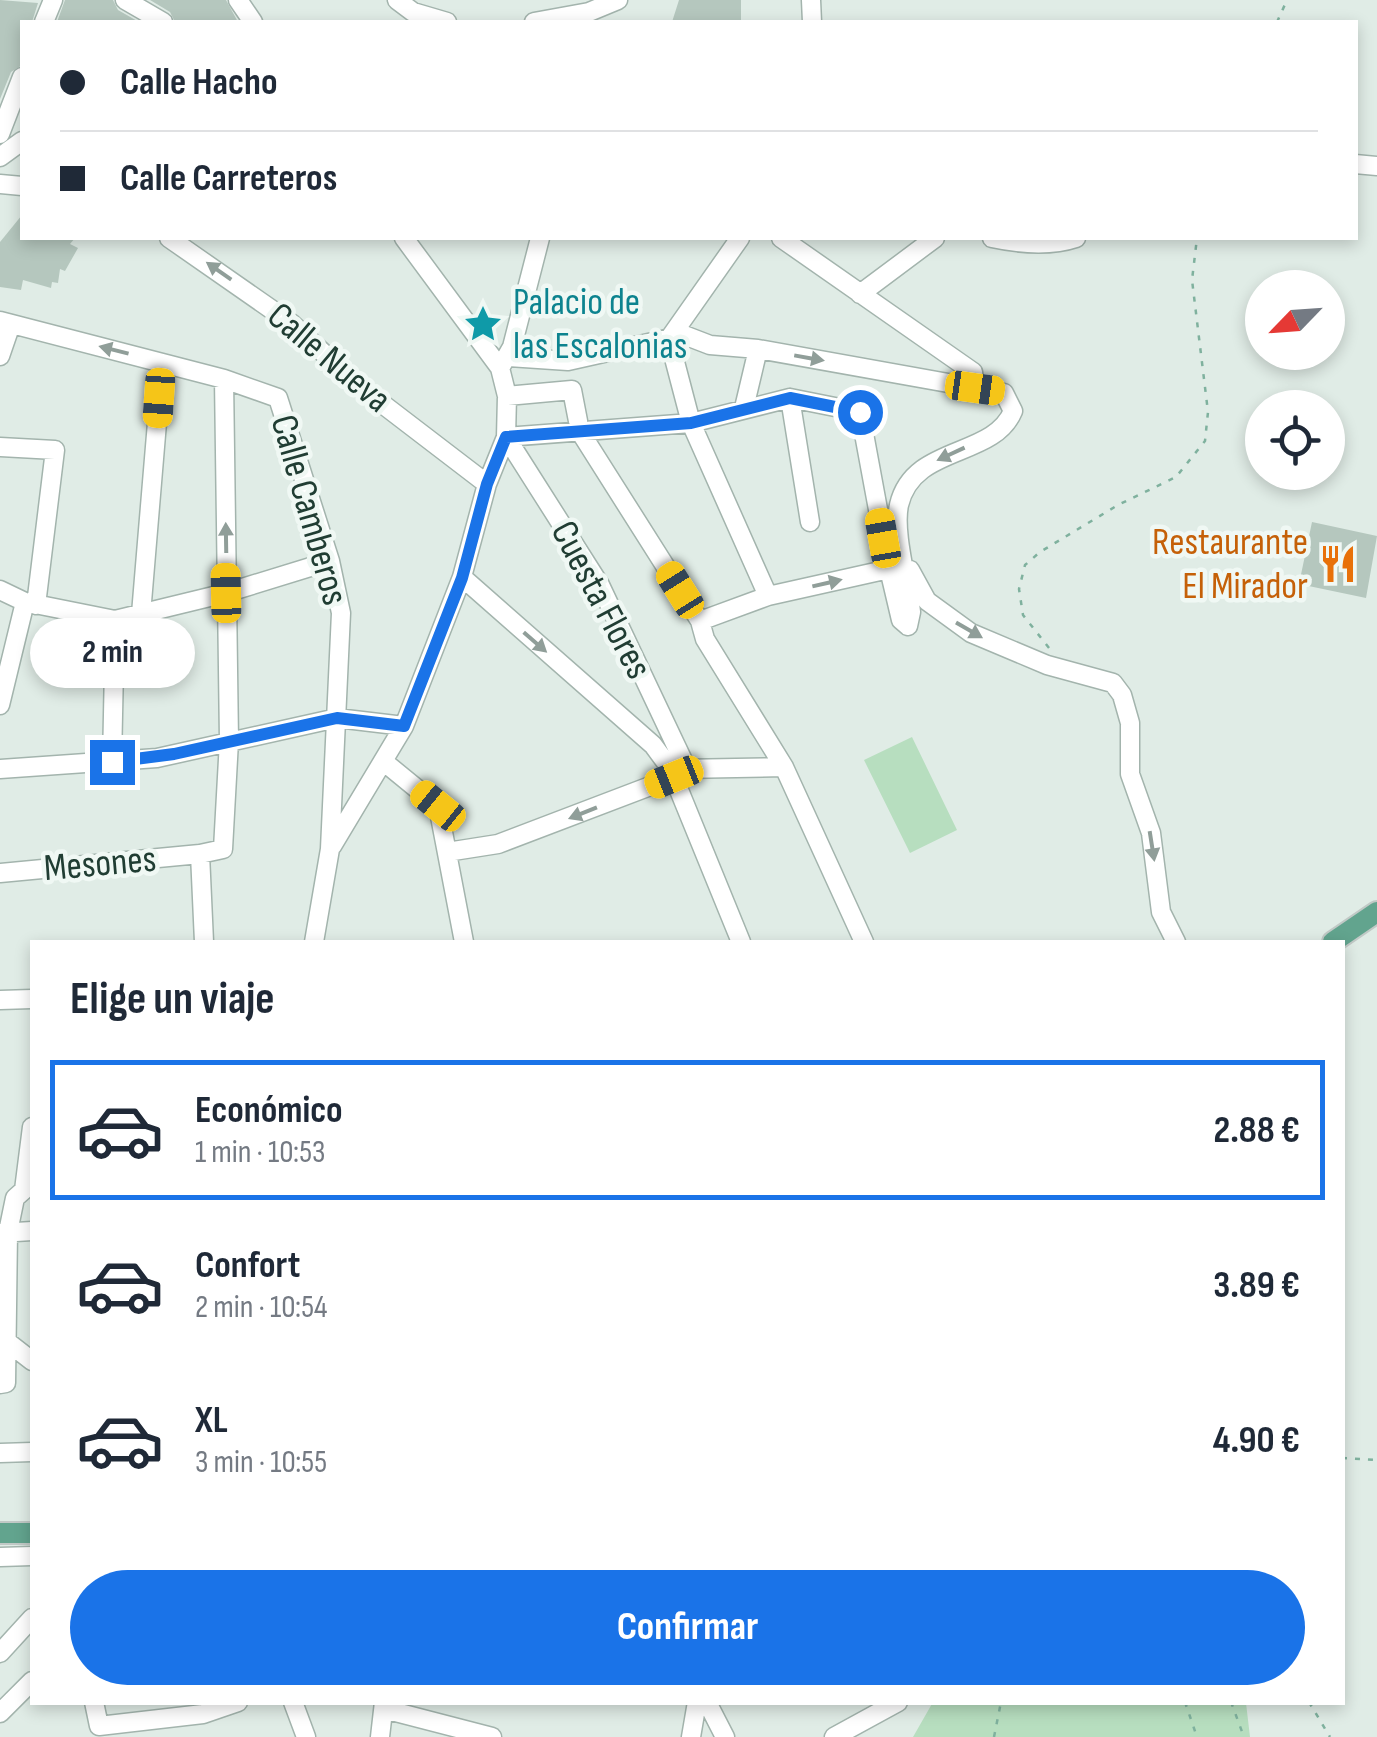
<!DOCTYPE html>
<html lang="es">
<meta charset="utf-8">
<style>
:root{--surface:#fff;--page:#f2f2f3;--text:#1f2937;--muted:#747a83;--line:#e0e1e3;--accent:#1a73e8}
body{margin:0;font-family:"Sofia Sans Condensed",sans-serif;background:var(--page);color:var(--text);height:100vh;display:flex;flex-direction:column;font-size:38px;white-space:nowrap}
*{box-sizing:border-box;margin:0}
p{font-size:32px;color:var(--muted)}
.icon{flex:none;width:55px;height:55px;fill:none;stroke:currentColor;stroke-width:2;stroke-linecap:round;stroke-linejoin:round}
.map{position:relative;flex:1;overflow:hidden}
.drawer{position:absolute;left:30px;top:940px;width:1315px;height:765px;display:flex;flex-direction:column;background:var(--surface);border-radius:0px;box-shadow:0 5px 15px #0003}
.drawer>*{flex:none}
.top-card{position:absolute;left:20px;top:20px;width:1338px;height:220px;border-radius:0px;box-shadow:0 5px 15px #0003;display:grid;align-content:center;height:220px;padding:0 40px;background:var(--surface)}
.needle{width:65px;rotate:245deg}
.controls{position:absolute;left:1245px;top:270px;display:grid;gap:20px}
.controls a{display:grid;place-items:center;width:100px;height:100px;border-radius:50%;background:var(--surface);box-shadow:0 5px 15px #0003;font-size:50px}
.end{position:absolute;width:45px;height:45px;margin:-22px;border:12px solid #1a73e8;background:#fff;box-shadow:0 0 0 5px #fff}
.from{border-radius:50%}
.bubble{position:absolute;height:70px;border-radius:35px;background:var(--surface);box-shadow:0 5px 15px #0003;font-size:32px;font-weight:700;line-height:70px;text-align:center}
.car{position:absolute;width:30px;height:60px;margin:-30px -15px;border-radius:12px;box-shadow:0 0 8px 2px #0007;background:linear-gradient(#f5c518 24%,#345 0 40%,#f5c518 0 76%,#345 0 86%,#f5c518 0)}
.top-card b{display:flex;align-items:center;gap:35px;height:95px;font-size:38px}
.top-card b+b{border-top:2px solid var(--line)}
.top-card i{width:25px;height:25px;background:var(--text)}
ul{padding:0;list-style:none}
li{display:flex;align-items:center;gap:30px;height:140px;margin:0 20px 15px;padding:0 20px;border:5px solid transparent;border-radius:0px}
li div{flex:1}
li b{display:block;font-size:38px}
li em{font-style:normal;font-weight:700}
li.selected{border-color:var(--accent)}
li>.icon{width:90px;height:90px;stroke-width:1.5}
h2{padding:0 40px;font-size:45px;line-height:120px}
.action{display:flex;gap:20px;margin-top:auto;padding:20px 40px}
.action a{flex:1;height:115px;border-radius:60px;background:var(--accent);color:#fff;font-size:40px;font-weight:700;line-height:115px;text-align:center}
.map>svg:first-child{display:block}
.green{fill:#b7debf}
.building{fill:#b5c7be}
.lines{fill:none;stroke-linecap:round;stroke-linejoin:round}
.minor-casing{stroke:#a3b4ad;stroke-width:21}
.major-casing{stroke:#c1c9c6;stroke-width:24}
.path{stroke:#7fb19e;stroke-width:2.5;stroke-dasharray:5 8;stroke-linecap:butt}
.minor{stroke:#fff;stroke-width:18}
.major{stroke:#62a48e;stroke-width:20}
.oneway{fill:#909e99}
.route{stroke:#1a73e8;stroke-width:12}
.labels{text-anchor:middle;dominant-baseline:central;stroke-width:9;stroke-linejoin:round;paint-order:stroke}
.culture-label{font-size:38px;fill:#0d838f;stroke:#f0f8f4;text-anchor:start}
.street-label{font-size:38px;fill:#203d33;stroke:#f0f8f4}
.food-label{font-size:38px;fill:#c56008;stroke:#f0f8f4;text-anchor:end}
</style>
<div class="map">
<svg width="1377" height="1737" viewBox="0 0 1377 1737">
<rect width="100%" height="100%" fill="#e0ece6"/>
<!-- green -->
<path class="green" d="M912 737 957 830 910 853 864 760Z
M933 1702 1246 1703 1250 1737H913Z"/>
<!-- building -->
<path class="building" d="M0 0 38 3 32 22H22V65L11 72 0 99Z
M65 0H113L118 10 139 22H57Z
M150 0H226L238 22H175L170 12Z
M679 0H741V22H672Z
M22 215V238H75L70 244 78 248 65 271 60 269 58 283 52 282 51 288 23 280 21 290 0 287V242Z
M1312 522 1377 536 1366 598 1299 584Z"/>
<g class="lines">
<!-- minor casing -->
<g class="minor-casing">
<path id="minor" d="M125 0 163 22
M238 0 253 22
M397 0 413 12 447 22
M811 0 812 22
M44 22 53 0
M534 22 589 12 618 0
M0 134 22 77
M0 157 22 141
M1355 164 1377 166
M0 184 22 186
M169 238 291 323 359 386 487 484
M404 238 500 368
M740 238 669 339 691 423 768 596
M781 238 973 372 975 388
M992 238C1020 244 1049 247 1076 238
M860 294 935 238
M0 321 224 379 278 398 330 561 341 613 330 849 314 942
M0 356 11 324
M508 357 568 361 684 335 710 345 758 349 1004 393 1013 411C993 459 913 444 899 505 893 532 908 583 911 612L908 626
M507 396 572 390 578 421
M790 398 810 522
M744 408 758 349
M579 430 700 621 705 639 784 767 864 942
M506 437 691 423 790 398 860 412 889 569 768 596 700 621
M506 437 600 585 687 769
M0 447 55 450 36 605
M889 569 901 620 908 626
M910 570 927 601 971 633 1047 665 1113 683 1122 695 1130 723V774L1151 833 1161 912 1176 942
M462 577 653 745 670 768 741 942
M0 590 25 602 115 620 226 593 330 561
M141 614 162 363
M0 705 25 602
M383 761 438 806 464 942
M112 762 115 620
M0 769 157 758 337 718 404 726
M680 769 784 767
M332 846 404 726 462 577 487 484 506 437 507 396 500 368 512 347 540 238
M447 852 498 844 674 777
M0 873 200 854
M204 942 200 854 223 849 229 741 224 379
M0 1000 32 999
M0 1233 32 1231
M5 1340 32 1361
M0 1384 6 1383 8 1232 15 1198 24 1190 32 1127
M0 1453 32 1452
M0 1557 32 1556
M0 1653 32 1618
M94 1702 99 1726 203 1714 238 1702
M293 1702 306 1737
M707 1702 725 1737
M384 1709 492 1737
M0 1713 32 1681
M380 1737 384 1702
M691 1737 697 1702
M834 1737 898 1702"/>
</g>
<!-- major casing -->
<g class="major-casing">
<path id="major" d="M1333 942 1377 912
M0 1533H32"/>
</g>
<!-- path -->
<path class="path" d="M1277 22 1287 0
M1049 648 1023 615 1019 589 1025 565 1040 552 1118 505 1176 477 1205 441 1208 412 1192 280 1197 238
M1342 1458 1377 1460
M1185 1702 1197 1737
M1231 1702 1244 1737
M1309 1702 1330 1737
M994 1737 1001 1702"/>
<!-- minor -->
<use href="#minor" class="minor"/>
<!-- major -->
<use href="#major" class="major"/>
</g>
<!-- one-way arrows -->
<defs><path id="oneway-solid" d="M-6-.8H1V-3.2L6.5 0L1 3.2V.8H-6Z" transform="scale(2.5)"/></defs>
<g class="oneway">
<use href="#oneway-solid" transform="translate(219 271) rotate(-145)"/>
<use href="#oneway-solid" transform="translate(114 350) rotate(-166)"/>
<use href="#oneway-solid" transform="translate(809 358) rotate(10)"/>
<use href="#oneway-solid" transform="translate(951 454) rotate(155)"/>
<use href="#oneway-solid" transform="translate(226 538) rotate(-91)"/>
<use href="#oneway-solid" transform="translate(827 583) rotate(-13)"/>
<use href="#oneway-solid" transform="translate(969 630) rotate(30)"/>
<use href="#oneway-solid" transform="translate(535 642) rotate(41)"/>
<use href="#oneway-solid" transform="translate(583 813) rotate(158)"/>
<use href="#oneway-solid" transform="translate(1152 846) rotate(81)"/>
</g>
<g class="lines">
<!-- route -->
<path class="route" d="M112 762 174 754 337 718 404 726 462 578 487 484 506 437 691 423 790 398 860 412"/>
</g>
<!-- icons -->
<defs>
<g id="sight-bare" transform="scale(3)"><path d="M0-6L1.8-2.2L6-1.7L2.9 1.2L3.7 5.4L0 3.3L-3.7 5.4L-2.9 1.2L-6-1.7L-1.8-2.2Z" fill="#0f9aa8" stroke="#f0f8f4" stroke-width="2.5" paint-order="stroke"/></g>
<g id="restaurant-bare" transform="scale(3)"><path d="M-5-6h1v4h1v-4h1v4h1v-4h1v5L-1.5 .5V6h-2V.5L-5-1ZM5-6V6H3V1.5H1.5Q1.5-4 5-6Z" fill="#e8710a" stroke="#f0f8f4" stroke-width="2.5" paint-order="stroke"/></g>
</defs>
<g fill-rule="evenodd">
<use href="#sight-bare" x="483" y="324"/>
<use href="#restaurant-bare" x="1338" y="564"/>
</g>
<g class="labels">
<!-- culture labels -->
<g class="culture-label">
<text x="513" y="302">Palacio de<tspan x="513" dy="44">las Escalonias</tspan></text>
</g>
<!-- street labels -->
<g class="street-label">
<text transform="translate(329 358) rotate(40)">Calle Nueva</text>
<text transform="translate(309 510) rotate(74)">Calle Camberos</text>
<text transform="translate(601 600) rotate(62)">Cuesta Flores</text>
<text transform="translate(100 864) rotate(-5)">Mesones</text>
</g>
<!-- food labels -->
<g class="food-label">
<text x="1308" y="542">Restaurante<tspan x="1308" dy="44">El Mirador</tspan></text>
</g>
</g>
</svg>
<div class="controls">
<a><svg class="needle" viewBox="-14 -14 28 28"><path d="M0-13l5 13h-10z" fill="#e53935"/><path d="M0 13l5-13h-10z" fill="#747a83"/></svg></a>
<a><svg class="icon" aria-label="locate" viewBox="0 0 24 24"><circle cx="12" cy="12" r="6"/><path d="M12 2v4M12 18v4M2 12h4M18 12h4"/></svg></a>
</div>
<i class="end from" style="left:860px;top:412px"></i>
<i class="end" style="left:112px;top:762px"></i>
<div class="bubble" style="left:30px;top:618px;width:165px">2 min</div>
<i class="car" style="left:975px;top:388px;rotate:98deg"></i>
<i class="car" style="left:159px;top:398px;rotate:184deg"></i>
<i class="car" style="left:883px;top:538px;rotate:350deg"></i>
<i class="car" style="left:680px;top:590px;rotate:328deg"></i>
<i class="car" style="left:226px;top:593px;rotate:359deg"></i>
<i class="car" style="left:674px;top:777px;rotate:248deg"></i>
<i class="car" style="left:438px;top:806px;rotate:309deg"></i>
<div class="top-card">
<b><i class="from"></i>Calle Hacho</b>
<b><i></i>Calle Carreteros</b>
</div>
<section class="drawer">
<h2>Elige un viaje</h2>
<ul>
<li class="selected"><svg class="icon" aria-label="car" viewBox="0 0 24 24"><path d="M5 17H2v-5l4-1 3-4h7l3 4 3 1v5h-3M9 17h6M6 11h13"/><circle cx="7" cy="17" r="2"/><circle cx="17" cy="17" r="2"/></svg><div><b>Económico</b><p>1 min · 10:53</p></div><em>2.88 €</em></li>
<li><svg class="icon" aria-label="car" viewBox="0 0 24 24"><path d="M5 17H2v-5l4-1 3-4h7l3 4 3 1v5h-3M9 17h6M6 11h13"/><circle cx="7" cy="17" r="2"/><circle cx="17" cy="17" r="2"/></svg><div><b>Confort</b><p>2 min · 10:54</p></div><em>3.89 €</em></li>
<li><svg class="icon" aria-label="car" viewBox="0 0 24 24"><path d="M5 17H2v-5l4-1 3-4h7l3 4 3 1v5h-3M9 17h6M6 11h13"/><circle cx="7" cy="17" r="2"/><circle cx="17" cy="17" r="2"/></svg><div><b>XL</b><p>3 min · 10:55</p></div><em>4.90 €</em></li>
</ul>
<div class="action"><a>Confirmar</a></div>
</section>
</div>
